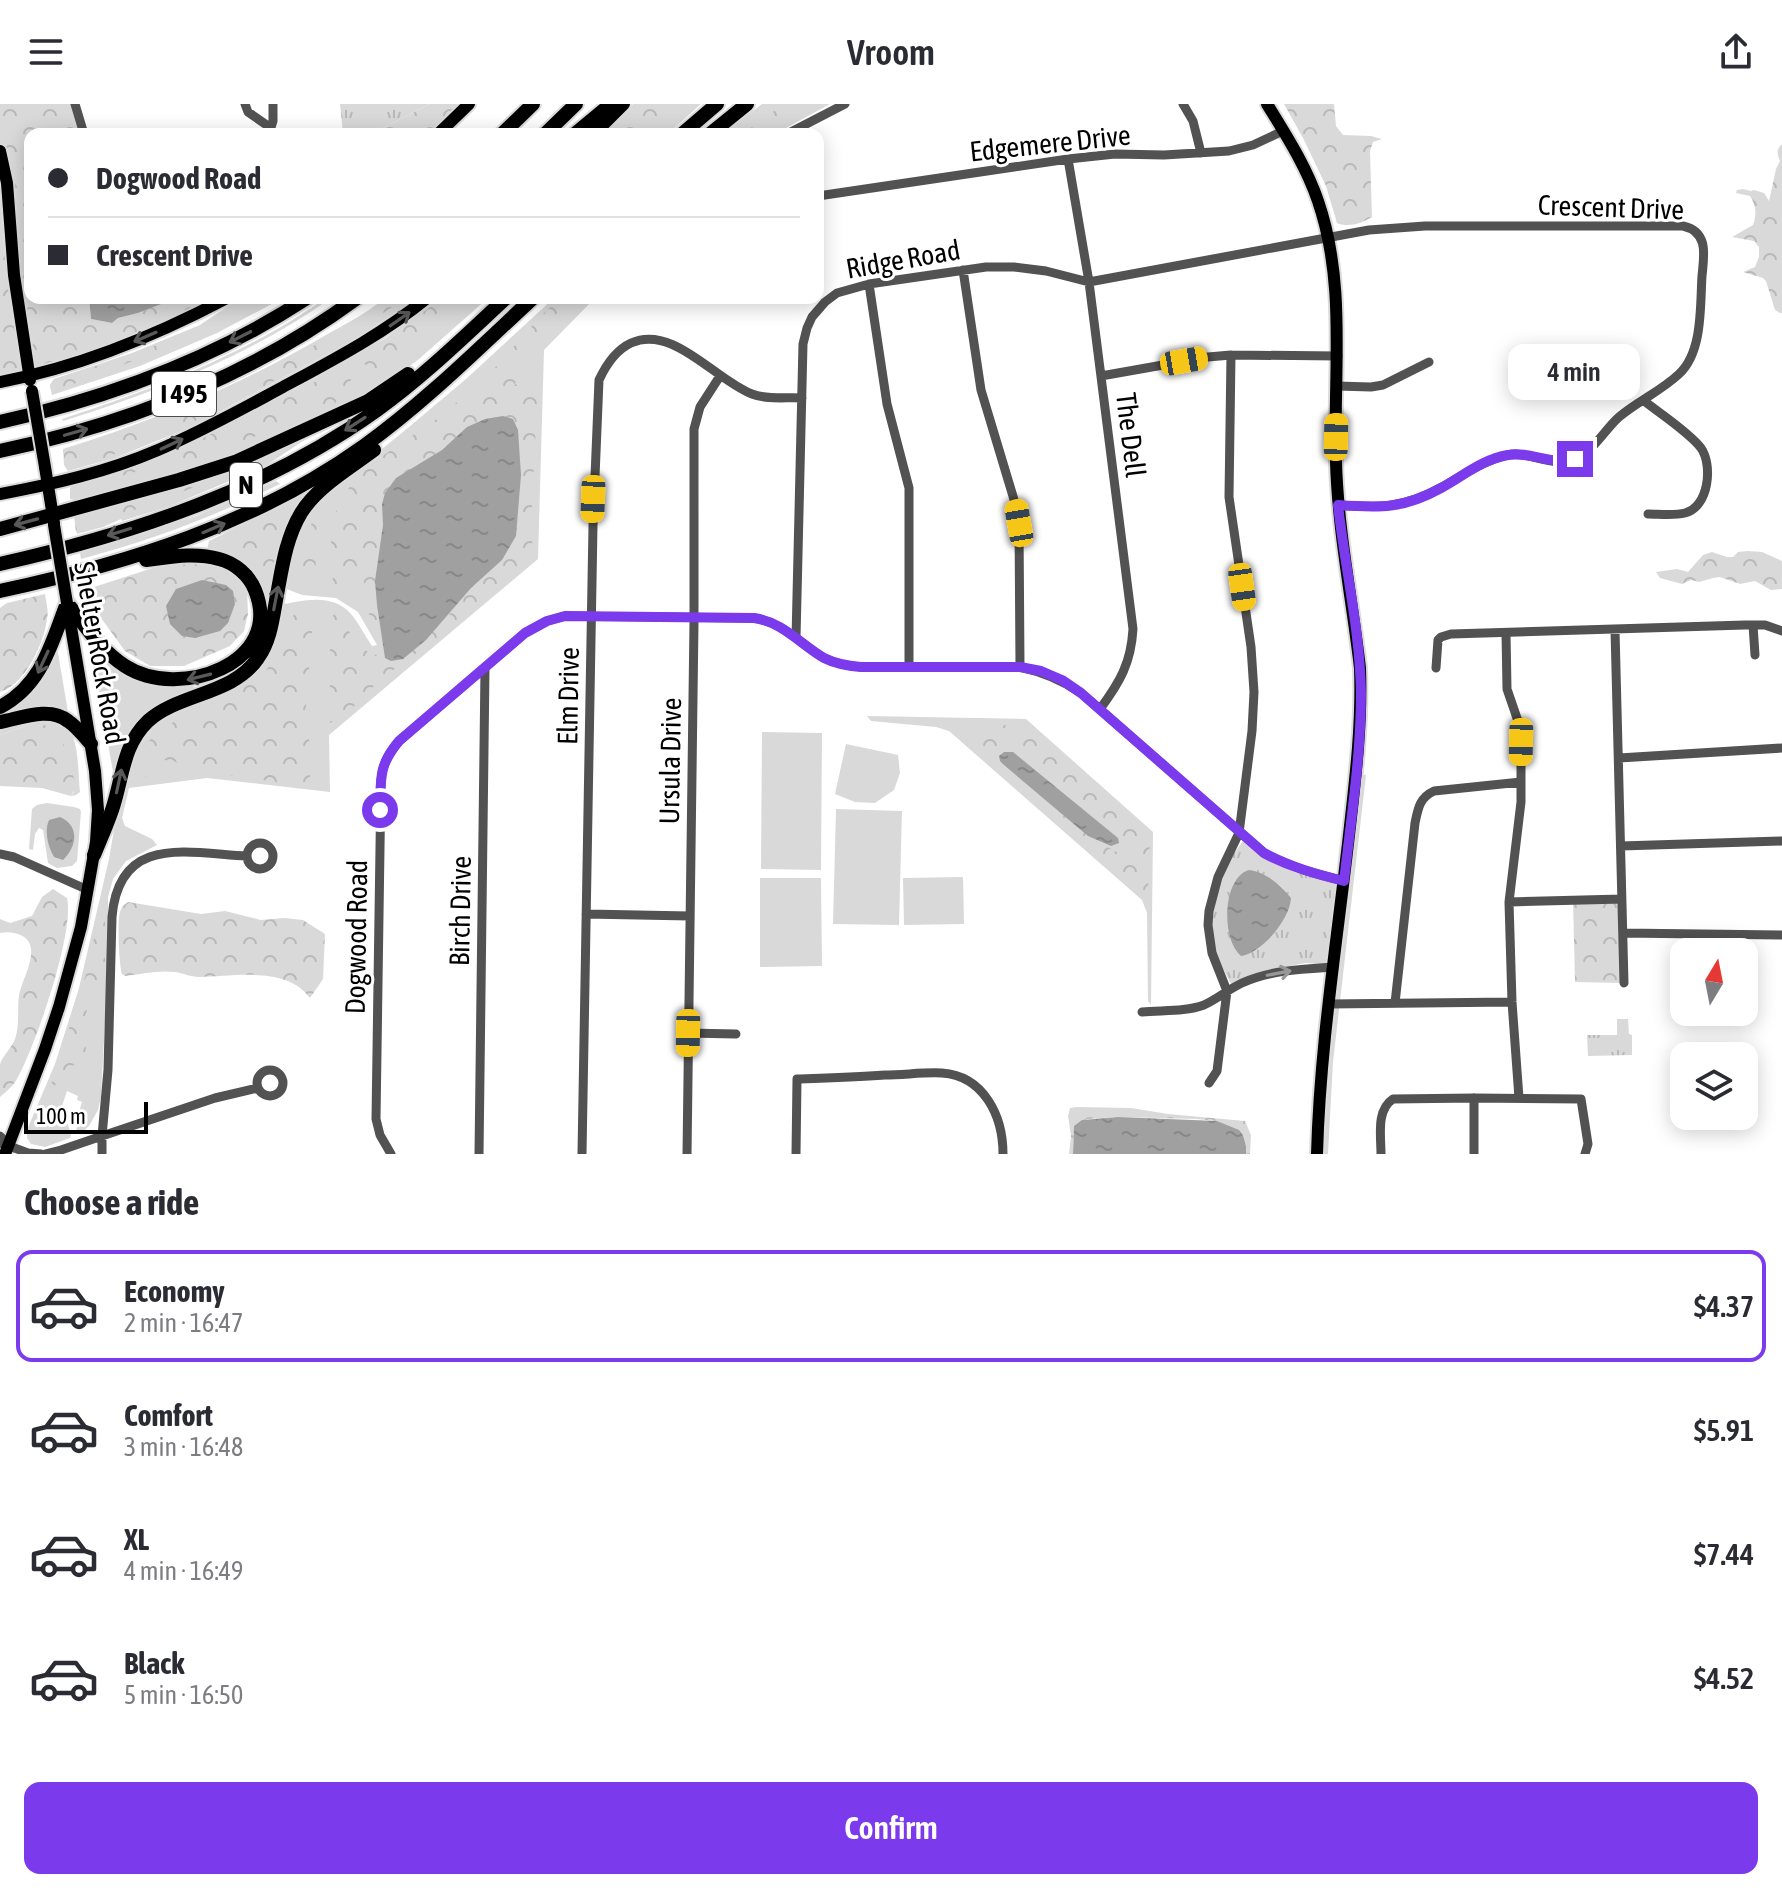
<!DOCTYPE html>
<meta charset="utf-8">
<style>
:root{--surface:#fff;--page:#f7f7f7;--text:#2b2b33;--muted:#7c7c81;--line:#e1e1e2;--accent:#7c3aed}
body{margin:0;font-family:"Asap Condensed",sans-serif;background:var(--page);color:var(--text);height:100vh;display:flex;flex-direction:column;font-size:30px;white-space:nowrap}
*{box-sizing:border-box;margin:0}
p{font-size:26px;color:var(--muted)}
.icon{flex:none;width:44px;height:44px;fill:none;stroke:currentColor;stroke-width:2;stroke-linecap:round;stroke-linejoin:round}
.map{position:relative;height:1050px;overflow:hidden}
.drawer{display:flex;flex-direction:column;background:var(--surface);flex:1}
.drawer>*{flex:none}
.hud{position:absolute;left:24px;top:24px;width:800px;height:176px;border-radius:16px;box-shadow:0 4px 20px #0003;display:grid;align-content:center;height:176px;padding:0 24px;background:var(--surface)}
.needle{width:52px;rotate:10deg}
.buttons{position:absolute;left:1670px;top:834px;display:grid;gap:16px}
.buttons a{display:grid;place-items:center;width:88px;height:88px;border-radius:16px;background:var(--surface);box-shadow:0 4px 20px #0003;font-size:40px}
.scale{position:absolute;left:24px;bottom:20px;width:124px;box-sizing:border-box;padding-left:8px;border:4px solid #000;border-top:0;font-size:22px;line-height:28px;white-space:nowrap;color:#000;-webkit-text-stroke:6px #fff;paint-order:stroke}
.end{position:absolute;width:36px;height:36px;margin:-18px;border:10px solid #7c3aed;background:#fff;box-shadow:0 0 0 4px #fff}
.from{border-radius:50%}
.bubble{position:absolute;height:56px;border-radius:16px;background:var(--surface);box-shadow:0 4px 20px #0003;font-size:26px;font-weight:600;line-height:56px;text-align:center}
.car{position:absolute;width:24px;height:48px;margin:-24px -12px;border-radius:10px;box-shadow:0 0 6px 2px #0007;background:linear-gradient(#f5c518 24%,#345 0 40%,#f5c518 0 76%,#345 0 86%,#f5c518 0)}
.hud b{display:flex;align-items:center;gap:28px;height:76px;font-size:30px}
.hud b+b{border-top:2px solid var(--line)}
.hud i{width:20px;height:20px;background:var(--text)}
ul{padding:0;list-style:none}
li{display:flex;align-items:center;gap:24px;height:112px;margin:0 16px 12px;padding:0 8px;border:4px solid transparent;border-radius:16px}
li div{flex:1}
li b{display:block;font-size:30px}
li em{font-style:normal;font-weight:600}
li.selected{border-color:var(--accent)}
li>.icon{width:72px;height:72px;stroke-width:1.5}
h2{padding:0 24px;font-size:36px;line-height:96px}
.primary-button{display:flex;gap:16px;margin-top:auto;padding:16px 24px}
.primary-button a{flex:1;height:92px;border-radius:16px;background:var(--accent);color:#fff;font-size:32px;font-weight:600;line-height:92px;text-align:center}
header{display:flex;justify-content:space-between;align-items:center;height:104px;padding:0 24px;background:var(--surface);font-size:36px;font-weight:600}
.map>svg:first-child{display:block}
.green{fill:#d9d9d9}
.forest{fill:url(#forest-crowns)}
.park{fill:url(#park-tufts)}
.water{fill:url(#water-ripples)}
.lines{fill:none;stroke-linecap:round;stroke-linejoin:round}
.major-casing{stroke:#dbdbdb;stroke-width:16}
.highway-casing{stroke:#dbdbdb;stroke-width:18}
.minor{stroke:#525252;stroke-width:9}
.major{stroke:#000;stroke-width:12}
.highway{stroke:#000;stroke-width:14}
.major-bridge-casing{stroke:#dbdbdb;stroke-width:16;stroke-linecap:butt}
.major-bridge{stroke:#000;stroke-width:12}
.oneway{stroke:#595959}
.oneway2{stroke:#979797}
.route{stroke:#7c3aed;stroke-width:10}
.labels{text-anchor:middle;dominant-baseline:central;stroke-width:6;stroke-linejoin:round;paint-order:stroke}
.shield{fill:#fff;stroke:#4c4c4c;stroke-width:2}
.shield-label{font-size:26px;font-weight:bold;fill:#000}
.street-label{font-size:28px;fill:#000;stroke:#fff}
</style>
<header><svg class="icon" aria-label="menu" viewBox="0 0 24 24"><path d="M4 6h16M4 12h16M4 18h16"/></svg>Vroom<svg class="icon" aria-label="share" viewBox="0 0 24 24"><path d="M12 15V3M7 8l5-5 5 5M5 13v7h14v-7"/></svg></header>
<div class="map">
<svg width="1782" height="1050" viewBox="0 0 1782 1050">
<defs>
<pattern id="forest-crowns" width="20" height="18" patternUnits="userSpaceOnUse" patternTransform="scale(2)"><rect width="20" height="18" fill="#d9d9d9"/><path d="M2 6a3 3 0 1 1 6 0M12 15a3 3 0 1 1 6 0" fill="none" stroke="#b8b8b8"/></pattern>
<pattern id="park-tufts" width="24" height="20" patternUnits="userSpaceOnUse" patternTransform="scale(2)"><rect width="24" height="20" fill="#d9d9d9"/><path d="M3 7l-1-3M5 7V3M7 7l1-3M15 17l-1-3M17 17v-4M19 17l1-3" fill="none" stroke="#b8b8b8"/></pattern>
<pattern id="water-ripples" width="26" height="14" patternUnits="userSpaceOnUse" patternTransform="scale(2)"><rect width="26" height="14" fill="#a0a0a0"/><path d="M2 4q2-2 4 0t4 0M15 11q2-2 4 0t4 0" fill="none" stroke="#888"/></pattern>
</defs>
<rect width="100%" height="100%" fill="#fff"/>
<!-- green -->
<path class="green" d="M633 0H701L668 30H601Z
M762 0H830L775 30H722Z
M240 194H283L217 229 140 262 52 291 50 281 54 275 132 249 200 221Z
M326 194H331C251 251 156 288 63 317L62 315C154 285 247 250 326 194Z
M385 194H414L399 206 350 238 191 323 115 354 68 367 64 361 63 345C150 318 233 284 312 239 336 225 363 212 385 194Z
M437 194H488L419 255 378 286 236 350 177 370 74 396 70 395V384L74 380 120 367 204 330 386 234Z
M554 194H595L544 246 538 455 329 631 330 688 207 674 129 684 122 714 125 722 152 735 157 741 126 757 113 775 108 793V861L101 993 98 1006 89 1022 80 1030 76 1028 79 1008 82 998 77 996 78 992 67 987 58 1014 67 1018 71 1031 70 1034 45 1043 31 1040 27 1034V1026L55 960 79 884 109 755 121 685 136 641 147 625 162 612 243 576 280 501C304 496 333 489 351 510 359 519 365 532 372 542L377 541 358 508 336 494 302 491 284 484 291 441 304 412 326 386 366 358 409 323 466 275Z
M311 329 312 331 267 361 168 403 122 417 121 415 103 423 77 430 74 411Z
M276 377 280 380C216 412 150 437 81 455L80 449 196 412Z
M310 384 313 388 272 496H263L260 485 207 446 209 437 280 402Z
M91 534 162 580 177 582 193 581 196 589 165 601 114 673 97 579Z
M54 548 58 549 68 608C45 599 23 606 0 610V606Z
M867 612 1026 615 1153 728 1151 901 1148 897 1147 809 1142 796 949 627 936 623 871 617Z
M52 615C60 618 68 622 72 630 79 647 78 670 80 688L76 691 71 692 74 688 28 621 0 631V622Z
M762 628 822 629 821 766 761 765Z
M846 640 898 651 900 669 894 686 875 699 855 698 835 690Z
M1354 670 1366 671 1333 958 1328 1050H1317Z
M47 699 74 703 80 705 81 708 77 757 72 762 57 764 48 759 43 726 39 724 35 730 33 746 29 745 32 705 37 701Z
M836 705 902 707 899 821 833 820Z
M963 773 964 820 904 821 903 774Z
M760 774H821L822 862 760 863Z"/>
<!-- forest -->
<path class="forest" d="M0 0H75L84 30H30V194H89L91 215 112 219 118 214 138 209 177 194H227L173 221 0 278Z
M430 0H469L438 30H371Z
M645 0H685L655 30H614Z
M784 0H814L763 30H742Z
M1284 0H1334L1336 22 1343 31 1371 32 1382 35 1373 38 1370 47 1372 113C1362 119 1348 124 1337 119L1326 82 1303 34Z
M1782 40V209H1780L1775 206 1766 177 1763 174 1743 168 1755 163 1759 153V143L1754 137 1732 133 1753 121C1757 110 1756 101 1750 92L1736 89 1737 86 1743 85 1751 87 1754 86 1764 89 1769 97 1776 65 1780 57C1777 49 1776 46 1782 40Z
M388 194H405C321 253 226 309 130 344 111 351 92 360 72 363L65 359 63 345 82 346 172 313 237 286 360 215Z
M441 194H469C456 205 441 216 429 229 409 250 397 283 363 259L354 263 348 287 332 302 276 321 252 334 206 353 169 358 118 373 83 390 76 385 81 381 119 369 175 348 331 270 389 236Z
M560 194H587C580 202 572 211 564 218 544 238 523 252 515 280L521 283 535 275 538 277 531 422 533 451 522 464 428 541 382 574 349 607 330 619V515L336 508C347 519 347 526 355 537 363 549 379 551 391 557L445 516 471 484 502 456 521 390V371L518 349 467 323 442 346 424 357 382 400C383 426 377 450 376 475 375 498 381 521 384 543 379 534 372 524 370 514 365 491 373 471 343 464L337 486 333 481 330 419 352 378 368 362 438 314 486 274 538 215Z
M186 228H192L193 230 184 237 74 280 51 286 50 281 54 275 143 247Z
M203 374 199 381 182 388 76 428 74 411Z
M317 409 315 488C310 487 306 487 303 483 295 472 309 418 317 409Z
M266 417 279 420C282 436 280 455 268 466 242 463 238 450 244 426L255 420Z
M1748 447 1762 448 1782 457V485L1771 486 1755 477 1740 480 1720 473 1713 474 1699 478 1691 476 1682 480 1660 474 1656 468 1677 465 1688 468 1703 451 1712 448 1727 453H1733L1738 448Z
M196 457 220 463 236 472 247 487 248 510 244 527 230 542 184 562H150L125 547 93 503 91 484 168 459Z
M45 490C46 498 49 507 47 515 44 539 25 581 0 588V504L7 499Z
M312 499 313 518 306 603 310 644V683L222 670 184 667 176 658 164 656C154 665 143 680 129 677L146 639 175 617 199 607 264 572 288 518 297 507Z
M28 621C35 621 43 620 49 622 65 628 72 668 76 683L71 692 42 684 0 682V631Z
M1005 621 1035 633 1056 649 1072 669 1142 722 1150 731 1148 788 1142 787 1129 779 1022 684H1025L1115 748 1120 744V735L1116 726 1024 651 1013 645 1003 646 998 654V662L972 637 973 632 980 631 986 624Z
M53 785 67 794C75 828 35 943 17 975 13 982 6 988 0 993 0 983 0 972 0 961 1 953 12 944 15 935 20 920 17 906 19 891 23 872 45 839 18 830 11 828 7 828 0 829V815L10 819 32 812 42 793Z
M1622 795 1624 879 1575 878 1573 796Z
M128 798 201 810 225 807 261 816 284 814 303 816 325 830 323 875 310 894C286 861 233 873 199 873 191 873 183 869 175 868 158 866 141 870 125 872L122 870C119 860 117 818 120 808 122 802 123 802 128 798Z
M99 809 105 812V862L98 891 89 898 84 918 86 946 82 957 66 965 53 984 51 981 88 864Z
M1077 1003 1131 1004 1168 1010 1245 1017 1251 1031 1250 1050H1246V1042L1243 1031 1217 1017 1196 1015 1118 1013 1087 1015 1074 1022 1073 1050H1069L1071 1032 1068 1012 1070 1004Z"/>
<!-- park -->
<path class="park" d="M340 0H430L371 30H343Z
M1243 737 1259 750 1343 778 1333 861 1306 859 1278 864 1231 880 1215 849 1211 817 1213 794 1230 755Z
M1617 915H1628L1629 930 1632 931V951L1588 952 1587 931H1617Z"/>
<!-- water -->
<path class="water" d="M89 194H177L138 209 118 214 112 219 91 215Z
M503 312 513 315 518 326 521 371 516 432 502 456 471 484 426 536 403 555 391 557 385 554 377 501 375 477 383 421 382 400 385 389 396 374 442 346 467 323 485 315Z
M202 476 226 481 233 487 235 500 228 519 220 527 195 534 182 532 170 520 166 502 176 485Z
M1004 648H1013L1118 734 1119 739 1111 742 1088 732 1004 661 1000 657 999 652Z
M60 713C80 722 77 742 63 756L54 753C48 743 44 727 49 716Z
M1249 766C1266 768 1280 781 1291 794 1290 815 1262 849 1241 852 1221 836 1222 774 1249 766Z
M1118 1013 1217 1017 1239 1026 1243 1031 1246 1042V1050H1073L1074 1022 1082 1016Z"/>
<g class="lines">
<!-- major casing -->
<g class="major-casing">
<path id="major" d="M1267 0C1286 31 1306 62 1318 97 1347 181 1333 271 1336 358 1338 427 1352 495 1360 564 1362 617 1356 670 1350 722 1338 831 1320 940 1317 1050
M438 30 469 0
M594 30 624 0
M0 47 7 79 14 171 30 276
M0 278C80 263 155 232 227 194
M45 363 54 419
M0 390C54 380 107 368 158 346 201 328 242 305 283 283 333 256 383 230 427 194
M5 1050 45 945 59 903 81 823 96 738 98 706 95 667 67 499"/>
</g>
<!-- highway casing -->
<g class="highway-casing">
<path id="highway" d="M502 30 533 0
M545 30 576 0
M575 30 611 0
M682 30 717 0
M710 30 747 0
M0 318C108 294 214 255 307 194
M0 347C127 320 252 271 357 194
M0 425 179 376 235 358 368 297 408 270
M0 460C132 430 265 386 377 306 423 273 464 233 506 194
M0 487C129 459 255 420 364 342 425 298 478 245 533 194
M0 603C42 581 51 540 67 499 84 520 101 547 125 562 179 597 285 559 255 486 249 471 235 459 219 455 195 448 170 453 146 456
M0 618C21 614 50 602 68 617 77 623 84 632 91 640
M94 751C100 736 107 721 112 706 123 674 122 642 148 617 179 589 233 591 258 554 271 536 273 512 277 491 282 464 286 434 301 409 317 383 349 365 374 346"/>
</g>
<!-- minor -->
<path class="minor" d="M75 0 84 30
M245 0 248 8 271 24
M1183 0 1193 17 1201 49
M269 30 273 17V0
M787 30 845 0
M1068 55 1089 178 1133 525C1131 559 1120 578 1100 605
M818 92 1068 55 1115 50 1164 51 1229 47 1253 41 1283 27
M963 166 981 286 1015 399 1019 419 1020 563
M869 180 887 300 909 384V563
M1101 272 1208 253 1231 251 1338 252
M1337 282 1371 283 1383 281 1429 258
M1643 296C1659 309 1689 328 1701 344 1713 361 1709 403 1685 409 1674 412 1659 410 1648 410
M1753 521 1755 551
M1615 526 1624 879
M1506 529 1507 585 1519 620 1521 638V698L1509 798 1512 898 1519 994
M796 534 803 240 807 224 812 213 825 198 837 189 869 180 986 163H1014L1046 167 1089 178 1369 126 1425 122H1683C1709 128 1704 151 1702 172 1700 202 1703 248 1679 270 1661 287 1638 297 1619 313 1604 326 1591 352 1570 357 1552 361 1533 351 1515 350 1507 350 1500 353 1492 356 1475 362 1460 373 1444 382 1405 404 1381 404 1338 401
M1436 564 1438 536 1441 533 1451 530 1745 521H1765L1782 527
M1619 654 1782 644
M247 752a13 13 0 1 1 26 0a13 13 0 1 1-26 0Z
M1621 742 1782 737
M0 750 14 753 88 786
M1509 798 1622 795
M586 810 690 812
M1623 829 1782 831
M1395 899 1415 719C1418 705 1419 694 1434 687L1521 678
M1329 900 1512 898
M1142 908C1162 906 1185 908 1204 901 1217 895 1229 885 1242 879 1271 866 1303 865 1334 863
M688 929 736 930
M257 979a13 13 0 1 1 26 0a13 13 0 1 1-26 0Z
M1209 979 1217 967 1227 887 1212 849 1208 821 1209 807 1218 773 1239 729 1252 627 1254 588 1251 543 1229 393 1231 251
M0 1032 9 1042 0 1039
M9 1042 28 1049 41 1050
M45 1050 61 1046 102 1032 108 966 112 813C119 730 187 749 247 752
M102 1050V1032L215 994 258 984
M391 1050 380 1031 376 1015 381 676C383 659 388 650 399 637L525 529 547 517 565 512 754 514C783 518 800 540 824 554 836 560 848 562 861 563H1020C1043 568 1061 575 1081 589L1264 749C1290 763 1316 770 1344 777
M479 1050 485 564
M582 1050 593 421 599 276C606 261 616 246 631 239 673 220 715 276 752 290 767 296 786 293 802 294
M687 1050 694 518V325L700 303 720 272
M796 1050 797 975C826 974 856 973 885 971 904 971 923 968 942 969 984 972 1003 1012 1003 1050
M1381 1050C1381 1032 1376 1006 1393 995L1474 994 1581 995 1588 1040 1585 1050
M1474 1050V994"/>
<!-- major -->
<use href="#major" class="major"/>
<!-- highway -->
<use href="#highway" class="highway"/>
<!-- major-bridge casing -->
<g class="major-bridge-casing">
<path id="major-bridge" d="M32 287 45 363
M54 421 67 499"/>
</g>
<!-- major-bridge -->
<use href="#major-bridge" class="major-bridge"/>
</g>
<!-- one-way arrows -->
<defs><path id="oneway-shaft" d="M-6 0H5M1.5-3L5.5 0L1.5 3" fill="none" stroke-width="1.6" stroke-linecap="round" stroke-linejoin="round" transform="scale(2)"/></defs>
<g class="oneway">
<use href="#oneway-shaft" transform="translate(400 215) rotate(-35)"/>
<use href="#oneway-shaft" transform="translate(145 233) rotate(157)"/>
<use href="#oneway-shaft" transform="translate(240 233) rotate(153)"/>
<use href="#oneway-shaft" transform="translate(355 320) rotate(147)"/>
<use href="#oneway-shaft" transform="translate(76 328) rotate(-16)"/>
<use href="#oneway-shaft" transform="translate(172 340) rotate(-25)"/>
<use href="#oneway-shaft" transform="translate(26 418) rotate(165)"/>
<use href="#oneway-shaft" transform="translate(214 424) rotate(-23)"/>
<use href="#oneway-shaft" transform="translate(119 428) rotate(163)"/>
<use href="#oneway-shaft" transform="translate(276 494) rotate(-79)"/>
<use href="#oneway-shaft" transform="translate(43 558) rotate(115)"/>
<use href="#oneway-shaft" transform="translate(199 573) rotate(166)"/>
<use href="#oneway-shaft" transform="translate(119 677) rotate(-78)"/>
</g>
<use class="oneway2" href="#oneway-shaft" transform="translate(1279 869) rotate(-11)"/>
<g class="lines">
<!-- route -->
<path class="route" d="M380 706C381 675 378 662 399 637L525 529 547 517 565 512 754 514C783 518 800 540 824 554 836 560 848 562 861 563H1020L1041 567 1062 576 1081 589 1264 749C1290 763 1316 770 1344 777 1351 715 1361 652 1361 589 1360 526 1345 464 1338 401 1380 404 1403 405 1441 384 1463 372 1483 355 1508 351 1531 347 1552 362 1575 355"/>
</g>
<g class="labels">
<!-- shield labels -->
<g class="shield">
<rect x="152" y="268" width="64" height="44" rx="6"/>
<rect x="230" y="359" width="32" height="44" rx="6"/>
</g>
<g class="shield-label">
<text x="184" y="290">I 495</text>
<text x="246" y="381">N</text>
</g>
<!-- street labels -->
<g class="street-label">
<text transform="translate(1050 39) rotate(-6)">Edgemere Drive</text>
<text transform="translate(1611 103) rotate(2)">Crescent Drive</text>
<text transform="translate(903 155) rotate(-10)">Ridge Road</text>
<text transform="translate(1131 331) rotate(83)">The Dell</text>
<text transform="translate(100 549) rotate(80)">Shelter Rock Road</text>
<text transform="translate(568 592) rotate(-89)">Elm Drive</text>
<text transform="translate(670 657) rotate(-89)">Ursula Drive</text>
<text transform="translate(460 807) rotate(-89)">Birch Drive</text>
<text transform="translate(356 833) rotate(-89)">Dogwood Road</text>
</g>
</g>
</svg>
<div class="buttons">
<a><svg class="needle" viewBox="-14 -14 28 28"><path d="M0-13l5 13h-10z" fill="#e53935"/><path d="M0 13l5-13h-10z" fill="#7c7c81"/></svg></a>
<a><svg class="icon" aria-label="layers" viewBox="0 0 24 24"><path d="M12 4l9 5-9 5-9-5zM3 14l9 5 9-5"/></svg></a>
</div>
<div class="scale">100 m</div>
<i class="end from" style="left:380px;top:706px"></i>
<i class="end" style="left:1575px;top:355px"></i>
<div class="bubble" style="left:1508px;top:240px;width:132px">4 min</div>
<i class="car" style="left:1184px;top:257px;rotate:80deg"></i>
<i class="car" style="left:1336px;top:333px;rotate:1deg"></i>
<i class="car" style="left:593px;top:395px;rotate:182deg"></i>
<i class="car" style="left:1019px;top:419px;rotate:350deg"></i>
<i class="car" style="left:1242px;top:483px;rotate:172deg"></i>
<i class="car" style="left:1521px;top:638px;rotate:181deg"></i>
<i class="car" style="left:688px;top:929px;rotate:181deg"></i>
<div class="hud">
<b><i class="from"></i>Dogwood Road</b>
<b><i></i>Crescent Drive</b>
</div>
</div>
<section class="drawer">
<h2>Choose a ride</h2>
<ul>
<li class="selected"><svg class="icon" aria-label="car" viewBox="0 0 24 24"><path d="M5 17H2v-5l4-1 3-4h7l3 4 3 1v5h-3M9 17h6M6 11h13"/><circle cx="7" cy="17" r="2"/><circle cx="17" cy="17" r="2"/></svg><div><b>Economy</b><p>2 min · 16:47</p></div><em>$4.37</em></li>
<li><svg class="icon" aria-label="car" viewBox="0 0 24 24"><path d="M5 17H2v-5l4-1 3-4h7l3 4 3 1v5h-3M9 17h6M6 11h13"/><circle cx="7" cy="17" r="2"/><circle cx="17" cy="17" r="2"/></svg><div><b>Comfort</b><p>3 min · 16:48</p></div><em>$5.91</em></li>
<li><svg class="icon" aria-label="car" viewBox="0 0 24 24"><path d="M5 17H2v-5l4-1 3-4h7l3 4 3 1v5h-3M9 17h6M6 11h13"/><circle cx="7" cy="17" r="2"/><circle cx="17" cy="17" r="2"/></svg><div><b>XL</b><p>4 min · 16:49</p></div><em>$7.44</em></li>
<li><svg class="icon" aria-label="car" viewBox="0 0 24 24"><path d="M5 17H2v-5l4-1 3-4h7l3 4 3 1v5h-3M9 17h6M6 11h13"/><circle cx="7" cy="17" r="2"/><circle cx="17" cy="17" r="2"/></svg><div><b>Black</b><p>5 min · 16:50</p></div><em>$4.52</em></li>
</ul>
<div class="primary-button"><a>Confirm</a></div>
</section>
